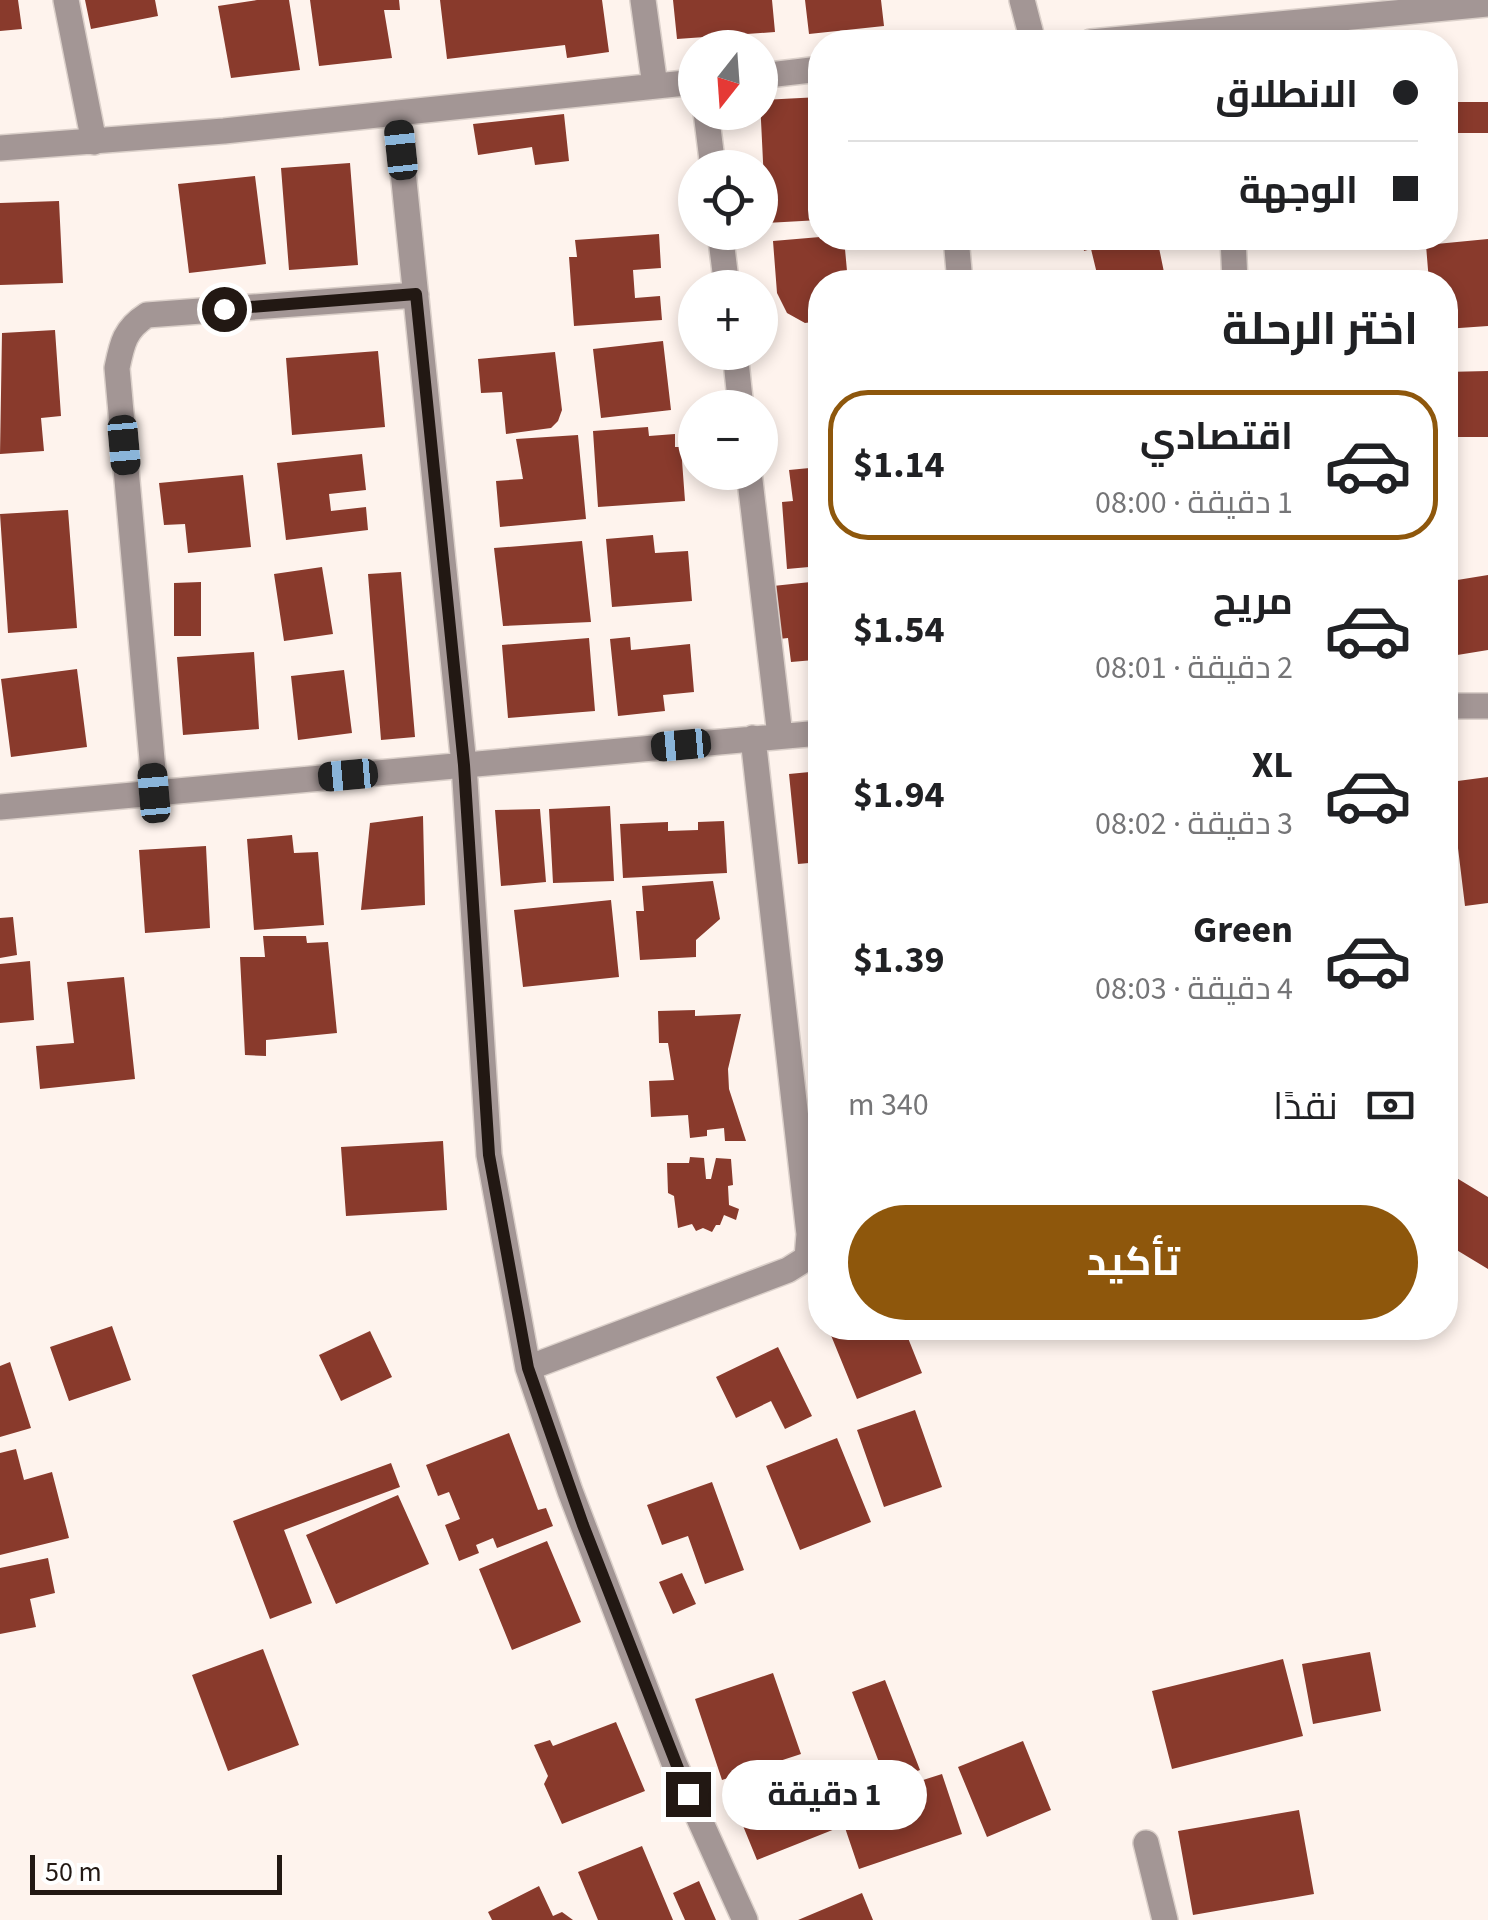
<!DOCTYPE html>
<html lang="ar">
<meta charset="utf-8">
<style>
:root{--surface:#fff;--page:#f2f2f2;--text:#202124;--muted:#757577;--line:#e0e0e0;--accent:#8e570c}
body{margin:0;font-family:"Source Sans 3",Cairo,sans-serif;background:var(--page);color:var(--text);direction:rtl;height:100vh;display:flex;flex-direction:column;font-size:38px;white-space:nowrap}
*{box-sizing:border-box;margin:0}
p{font-size:32px;color:var(--muted)}
.icon{flex:none;width:55px;height:55px;fill:none;stroke:currentColor;stroke-width:2;stroke-linecap:round;stroke-linejoin:round}
.map{position:relative;flex:1;overflow:hidden;direction:ltr}
.panel{position:absolute;left:808px;top:270px;width:650px;height:1070px;display:flex;flex-direction:column;background:var(--surface);border-radius:40px;box-shadow:0 5px 15px #0003;direction:rtl}
.panel>*{flex:none}
.guide{position:absolute;left:808px;top:30px;width:650px;height:220px;border-radius:40px;box-shadow:0 5px 15px #0003;direction:rtl;display:grid;align-content:center;height:220px;padding:0 40px;background:var(--surface)}
.needle{width:65px;rotate:197deg}
.controls{position:absolute;left:678px;top:30px;display:grid;gap:20px}
.controls a{display:grid;place-items:center;width:100px;height:100px;border-radius:50%;background:var(--surface);box-shadow:0 5px 15px #0003;font-size:50px}
.scale{position:absolute;left:30px;bottom:25px;width:252px;box-sizing:border-box;padding-left:10px;border:5px solid #221813;border-top:0;font-size:28px;line-height:35px;white-space:nowrap;color:#221813;-webkit-text-stroke:8px #fff;paint-order:stroke}
.end{position:absolute;width:45px;height:45px;margin:-22px;border:12px solid #221813;background:#fff;box-shadow:0 0 0 5px #fff}
.from{border-radius:50%}
.bubble{position:absolute;height:70px;border-radius:35px;background:var(--surface);box-shadow:0 5px 15px #0003;font-size:32px;font-weight:700;line-height:70px;text-align:center;direction:rtl}
.car{position:absolute;width:30px;height:60px;margin:-30px -15px;border-radius:12px;box-shadow:0 0 8px 2px #0007;background:linear-gradient(#222 24%,#8ab4d8 0 40%,#222 0 76%,#8ab4d8 0 86%,#222 0)}
.guide b{display:flex;align-items:center;gap:35px;height:95px;font-size:38px}
.guide b+b{border-top:2px solid var(--line)}
.guide i{width:25px;height:25px;background:var(--text)}
ul{padding:0;list-style:none}
li{display:flex;align-items:center;gap:30px;height:150px;margin:0 20px 15px;padding:0 20px;border:5px solid transparent;border-radius:40px}
li div{flex:1}
li b{display:block;font-size:38px}
li em{font-style:normal;font-weight:700}
li.active{border-color:var(--accent)}
li>.icon{width:90px;height:90px;stroke-width:1.5}
h2{padding:0 40px;font-size:45px;line-height:120px}
.pay{display:flex;align-items:center;gap:25px;height:110px;padding:0 40px;font-size:38px}
.pay p{margin-inline-start:auto}
.primary-button{display:flex;gap:20px;margin-top:auto;padding:20px 40px}
.primary-button a{flex:1;height:115px;border-radius:60px;background:var(--accent);color:#fff;font-size:40px;font-weight:700;line-height:115px;text-align:center}
.map>svg:first-child{display:block}
.building{fill:#893a2c}
.lines{fill:none;stroke-linecap:round;stroke-linejoin:round}
.minor-casing{stroke:#dbd0ca;stroke-width:28}
.minor{stroke:#a39695;stroke-width:25}
.route{stroke:#221813;stroke-width:12}
</style>
<div class="map">
<svg width="1488" height="1920" viewBox="0 0 1488 1920">
<rect width="100%" height="100%" fill="#fef3ed"/>
<!-- building -->
<path class="building" d="M0 0H18L22 29 0 31Z
M85 0H155L158 16 91 29Z
M257 0H289L300 70 231 78 218 6Z
M310 0H399L400 10H384L392 58 319 66Z
M440 0H602L609 52 567 58 565 45 447 59Z
M673 0H772L775 32 677 39Z
M805 0H881L884 26 809 34Z
M820 97V220L766 223 760 100Z
M1453 102H1488V133H1453Z
M564 114 569 161 535 165 532 147 478 155 473 124Z
M350 163 358 265 289 270 281 168Z
M255 176 266 264 189 273 178 184Z
M59 201 63 283 0 285V203Z
M659 234 661 268 633 270 635 298 660 296 662 320 574 326 569 257H577L575 240Z
M820 237 844 238 848 282H820V321L805 323 787 313 777 293 773 241Z
M1082 238H1157L1166 282H1099L1091 249 1084 251Z
M1300 238H1370L1371 242 1301 250Z
M1488 239V326L1445 329V282H1429L1426 245Z
M55 330 61 416 41 418 44 451 0 454 2 333Z
M663 341 671 410 601 418 593 349Z
M378 351 385 427 292 435 286 358Z
M555 352 562 410 558 421 551 428 506 434 502 392 481 393 478 359Z
M1488 371V437H1445V372Z
M648 427 649 436 675 434V447H681L685 501 598 507 593 431Z
M578 435 586 519 500 527 496 481 523 479 516 439Z
M362 454 366 490 329 494 331 511 366 507 368 530 286 540 277 463Z
M820 467V566L787 569 782 502 793 501 789 470Z
M243 475 251 547 188 553 185 524 164 525 159 483Z
M68 510 77 628 8 633 0 514Z
M653 535 655 553 688 551 692 601 612 607 606 539Z
M582 541 591 622 503 626 494 548Z
M322 567 333 634 284 641 274 574Z
M401 572 415 737 381 740 368 574Z
M1488 575V650L1445 657V582Z
M820 581V668H815L814 660 791 662 788 638 779 639 773 586Z
M201 582V636H174V583Z
M630 637 631 650 690 644 694 692 663 695 665 711 618 716 610 639Z
M589 638 595 711 508 718 502 645Z
M254 652 259 729 183 735 177 657Z
M77 669 87 747 11 757 1 679Z
M344 670 352 733 298 740 291 676Z
M820 771V862L798 864 789 774Z
M1488 777V903L1465 906 1450 782Z
M610 806 614 881 553 883 549 809Z
M540 809 546 882 501 886 495 810Z
M423 816 425 905 361 910 370 823Z
M724 821 727 873 623 878 620 824 668 822V831L698 830V822Z
M292 835 294 853 318 852 324 925 254 930 247 839Z
M206 846 210 928 145 933 139 850Z
M713 881 720 919 696 940V957L640 960 636 911H644L642 886Z
M611 900 619 977 523 987 514 910Z
M13 917 17 955 0 958V918Z
M263 936H306L307 943 328 942 337 1033 266 1040V1056L245 1055 240 957H265Z
M30 961 34 1020 0 1023V964Z
M124 977 135 1079 40 1089 36 1046 74 1043 67 982Z
M695 1010V1016L741 1014 728 1069 729 1089 746 1141H725L724 1128 707 1130V1136L690 1138 688 1115 651 1117 649 1081 674 1080 668 1043H659L658 1011Z
M443 1141 447 1210 346 1216 341 1147Z
M690 1157 704 1158 706 1179H711L716 1158 731 1159 733 1185 728 1186 729 1205 739 1209 736 1220 724 1215 720 1225H716L712 1232 703 1228 696 1231 692 1224 678 1228 674 1196 668 1193 667 1163H689Z
M1445 1171 1488 1197V1269L1445 1243Z
M112 1326 131 1380 69 1401 50 1347Z
M828 1328H904L922 1373 857 1399Z
M370 1331 392 1377 341 1401 319 1355Z
M778 1347 812 1416 785 1429 771 1401 736 1418 716 1377Z
M10 1362 31 1428 0 1437V1366Z
M915 1410 942 1487 884 1507 857 1430Z
M509 1433 538 1510 546 1508 553 1526 497 1548 493 1538 476 1545 479 1553 459 1561 445 1525 460 1519 449 1492 438 1496 426 1465Z
M837 1438 871 1522 800 1550 766 1466Z
M16 1449 24 1480 52 1472 69 1538 0 1555V1453Z
M391 1463 400 1487 284 1530 312 1603 270 1619 233 1521Z
M712 1482 744 1570 705 1584 688 1536 662 1545 647 1505Z
M398 1495 429 1564 336 1604 306 1535Z
M547 1541 581 1622 512 1650 479 1569Z
M48 1558 55 1593 30 1599 36 1627 0 1634V1568Z
M682 1573 696 1604 673 1614 659 1582Z
M263 1649 299 1745 228 1771 192 1675Z
M1370 1652 1381 1711 1313 1724 1302 1664Z
M1283 1659 1303 1736 1172 1769 1152 1691Z
M773 1673 801 1754 722 1780 695 1699Z
M885 1680 920 1770 887 1783 852 1692Z
M616 1722 645 1791 562 1824 544 1784 548 1776 534 1745 550 1740 553 1746Z
M1023 1741 1051 1810 987 1837 958 1767Z
M810 1768 835 1829 757 1860 732 1799Z
M942 1774 962 1834 859 1869 841 1816 904 1795 901 1787Z
M1299 1810 1314 1894 1193 1915 1178 1831Z
M642 1846 673 1920H598L578 1872Z
M699 1881 716 1920H685L673 1893Z
M539 1886 553 1916 562 1912 573 1920H492L488 1912Z
M862 1893 873 1920H798Z"/>
<g class="lines">
<!-- minor casing -->
<g class="minor-casing">
<path id="minor" d="M66 0 94 142
M643 0 655 86
M1022 0 1033 42
M1091 42 1488 4
M760 76 820 69
M706 112 713 168
M397 113 464 765 489 1155 528 1368 570 1491 674 1763 745 1920
M0 148 224 131 695 82
M720 232 727 288
M956 238 960 282
M1233 238 1235 282
M735 352 741 408
M749 472 780 736
M1445 706H1488
M155 793 117 368C122 343 125 329 147 315L416 295
M0 807 820 733
M528 1368 788 1270 807 1258 809 1234 753 738
M1146 1843 1165 1920"/>
</g>
<!-- minor -->
<use href="#minor" class="minor"/>
</g>
<g class="lines">
<!-- route -->
<path class="route" d="M224 309 416 294 464 765 489 1155 528 1368 583 1525 688 1794"/>
</g>
</svg>
<div class="controls">
<a><svg class="needle" viewBox="-14 -14 28 28"><path d="M0-13l5 13h-10z" fill="#e53935"/><path d="M0 13l5-13h-10z" fill="#757577"/></svg></a>
<a><svg class="icon" aria-label="locate" viewBox="0 0 24 24"><circle cx="12" cy="12" r="6"/><path d="M12 2v4M12 18v4M2 12h4M18 12h4"/></svg></a>
<a>+</a>
<a>−</a>
</div>
<div class="scale">50 m</div>
<i class="end from" style="left:224px;top:309px"></i>
<i class="end" style="left:688px;top:1794px"></i>
<div class="bubble" style="left:722px;top:1760px;width:205px">1 دقيقة</div>
<i class="car" style="left:401px;top:150px;rotate:354deg"></i>
<i class="car" style="left:124px;top:445px;rotate:175deg"></i>
<i class="car" style="left:681px;top:745px;rotate:265deg"></i>
<i class="car" style="left:348px;top:775px;rotate:265deg"></i>
<i class="car" style="left:154px;top:793px;rotate:355deg"></i>
<div class="guide">
<b><i class="from"></i>الانطلاق</b>
<b><i></i>الوجهة</b>
</div>
<section class="panel">
<h2>اختر الرحلة</h2>
<ul>
<li class="active"><svg class="icon" aria-label="car" viewBox="0 0 24 24"><path d="M5 17H2v-5l4-1 3-4h7l3 4 3 1v5h-3M9 17h6M6 11h13"/><circle cx="7" cy="17" r="2"/><circle cx="17" cy="17" r="2"/></svg><div><b>اقتصادي</b><p>1 دقيقة · 08:00</p></div><em>$1.14</em></li>
<li><svg class="icon" aria-label="car" viewBox="0 0 24 24"><path d="M5 17H2v-5l4-1 3-4h7l3 4 3 1v5h-3M9 17h6M6 11h13"/><circle cx="7" cy="17" r="2"/><circle cx="17" cy="17" r="2"/></svg><div><b>مريح</b><p>2 دقيقة · 08:01</p></div><em>$1.54</em></li>
<li><svg class="icon" aria-label="car" viewBox="0 0 24 24"><path d="M5 17H2v-5l4-1 3-4h7l3 4 3 1v5h-3M9 17h6M6 11h13"/><circle cx="7" cy="17" r="2"/><circle cx="17" cy="17" r="2"/></svg><div><b>XL</b><p>3 دقيقة · 08:02</p></div><em>$1.94</em></li>
<li><svg class="icon" aria-label="car" viewBox="0 0 24 24"><path d="M5 17H2v-5l4-1 3-4h7l3 4 3 1v5h-3M9 17h6M6 11h13"/><circle cx="7" cy="17" r="2"/><circle cx="17" cy="17" r="2"/></svg><div><b>Green</b><p>4 دقيقة · 08:03</p></div><em>$1.39</em></li>
</ul>
<div class="pay"><svg class="icon" aria-label="cash" viewBox="0 0 24 24"><path d="M3 7h18v10H3z"/><circle cx="12" cy="12" r="2"/></svg>نقدًا<p>340 m</p></div>
<div class="primary-button"><a>تأكيد</a></div>
</section>
</div>
